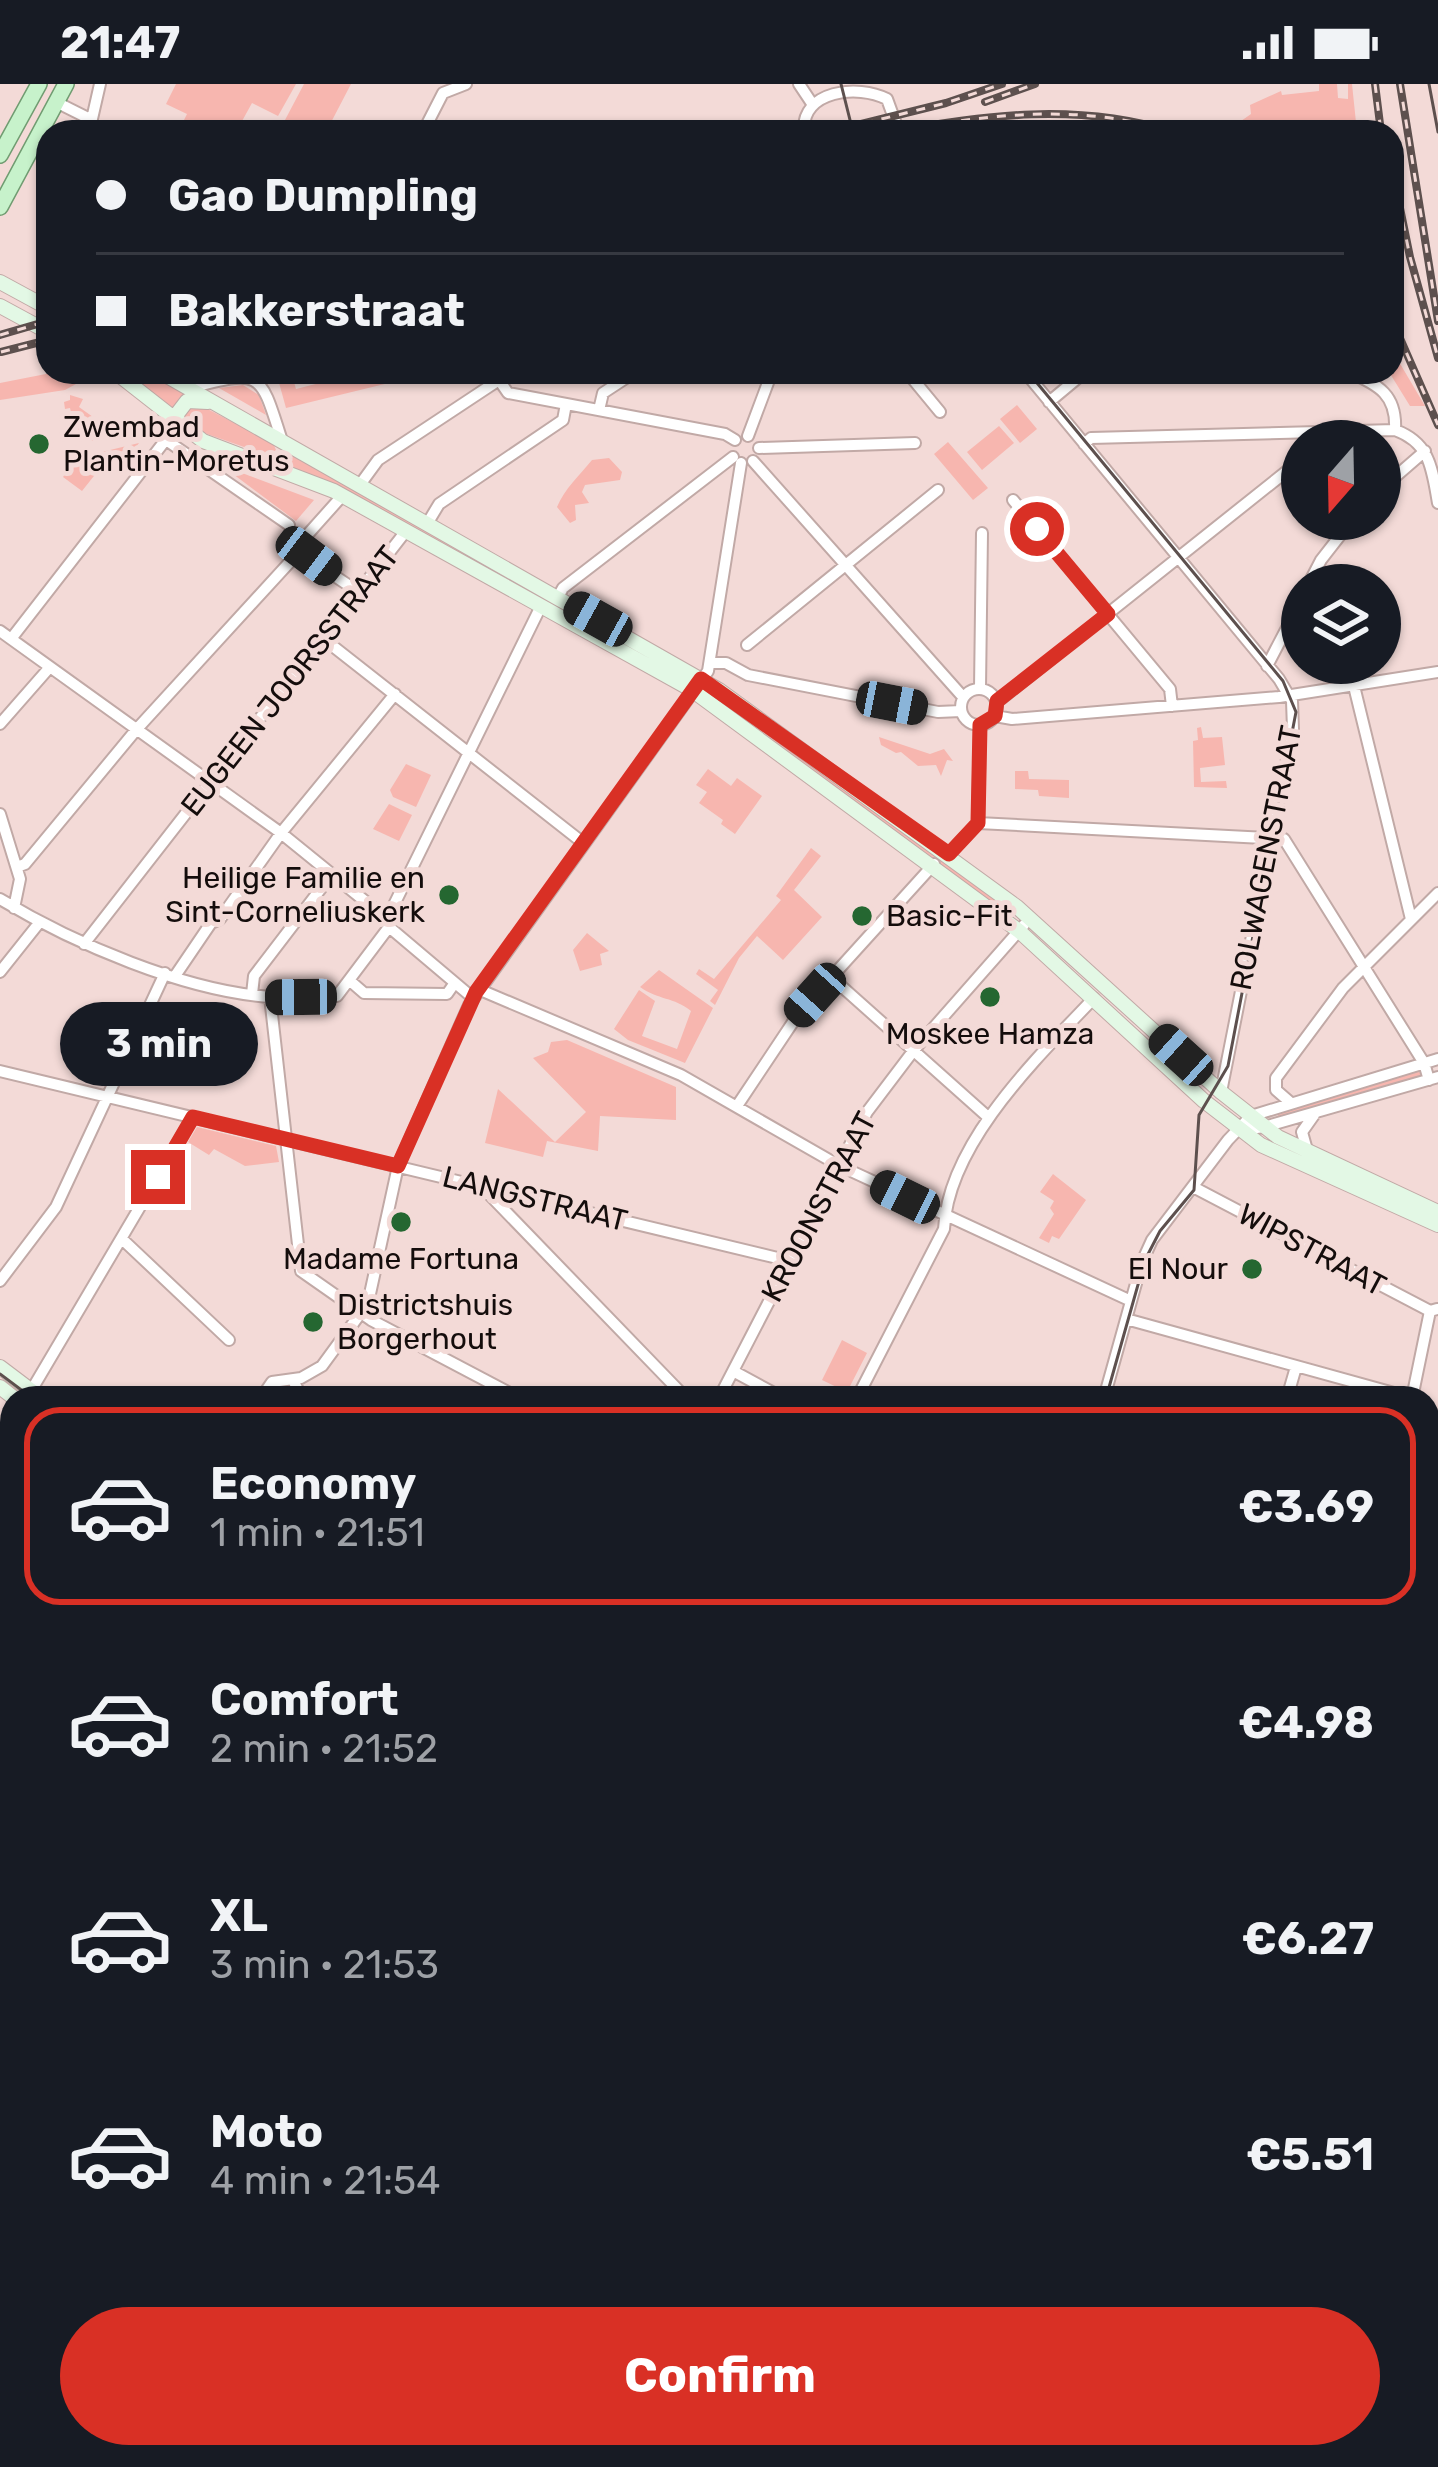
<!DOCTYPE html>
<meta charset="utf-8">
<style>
:root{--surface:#171b24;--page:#242831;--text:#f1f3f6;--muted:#9ea1a6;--line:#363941;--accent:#d93025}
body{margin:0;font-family:Rubik,sans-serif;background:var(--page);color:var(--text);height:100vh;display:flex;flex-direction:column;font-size:45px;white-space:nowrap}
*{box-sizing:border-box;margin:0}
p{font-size:39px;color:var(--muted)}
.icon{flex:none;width:66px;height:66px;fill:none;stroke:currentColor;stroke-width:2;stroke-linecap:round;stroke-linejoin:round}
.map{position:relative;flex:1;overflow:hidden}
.drawer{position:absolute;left:0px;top:1302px;width:1440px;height:1083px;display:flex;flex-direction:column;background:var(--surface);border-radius:36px 36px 0 0;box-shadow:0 3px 9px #0004}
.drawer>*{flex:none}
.guide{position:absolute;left:36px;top:36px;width:1368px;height:264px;border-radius:36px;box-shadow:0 3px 9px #0004;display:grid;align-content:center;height:264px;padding:0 60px;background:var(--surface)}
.needle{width:78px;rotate:200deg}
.fabs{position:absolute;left:1281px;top:336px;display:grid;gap:24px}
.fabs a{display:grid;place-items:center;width:120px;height:120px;border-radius:50%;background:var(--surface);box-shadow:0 3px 9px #0004;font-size:60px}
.end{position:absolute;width:54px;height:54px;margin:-27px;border:15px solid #d93025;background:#fff;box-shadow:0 0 0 6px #fff}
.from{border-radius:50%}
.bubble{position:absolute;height:84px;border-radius:42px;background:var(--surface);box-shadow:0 3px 9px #0004;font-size:39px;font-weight:700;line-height:84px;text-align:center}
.car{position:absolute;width:36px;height:72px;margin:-36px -18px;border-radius:15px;box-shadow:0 0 9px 3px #0007;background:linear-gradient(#222 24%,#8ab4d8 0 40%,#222 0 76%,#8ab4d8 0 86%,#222 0)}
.guide b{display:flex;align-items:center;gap:42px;height:114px;font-size:45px}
.guide b+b{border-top:3px solid var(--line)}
.guide i{width:30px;height:30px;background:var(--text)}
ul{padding:21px 0 0;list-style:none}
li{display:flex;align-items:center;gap:36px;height:198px;margin:0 24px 18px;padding:0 36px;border:6px solid transparent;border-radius:36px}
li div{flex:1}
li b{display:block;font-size:45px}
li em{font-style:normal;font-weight:700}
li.on{border-color:var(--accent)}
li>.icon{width:108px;height:108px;stroke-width:1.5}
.button{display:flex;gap:24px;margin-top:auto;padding:24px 60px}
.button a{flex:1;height:138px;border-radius:72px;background:var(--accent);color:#fff;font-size:48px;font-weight:700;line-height:138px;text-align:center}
.status{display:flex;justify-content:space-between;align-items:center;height:84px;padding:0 60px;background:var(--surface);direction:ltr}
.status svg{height:33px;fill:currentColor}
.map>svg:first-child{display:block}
.green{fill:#f7b6af}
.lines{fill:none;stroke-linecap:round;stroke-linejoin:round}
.stream{stroke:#69a570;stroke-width:3}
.minor-casing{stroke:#c1a9a6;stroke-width:14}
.tertiary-casing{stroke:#c1a9a6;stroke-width:15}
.secondary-casing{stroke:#c1a9a6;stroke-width:16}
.primary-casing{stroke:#709c71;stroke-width:18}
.minor{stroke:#fff;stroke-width:10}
.tertiary{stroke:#fff;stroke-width:12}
.secondary{stroke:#e3f8e5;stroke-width:14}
.primary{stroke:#c7f2cb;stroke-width:15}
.tram{stroke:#5d504e;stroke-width:3}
.rail-casing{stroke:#5d504e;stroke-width:8}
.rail{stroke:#f3dad7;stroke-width:3;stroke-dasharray:9;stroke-linecap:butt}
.route{stroke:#d93025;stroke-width:15}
.poi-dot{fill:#256731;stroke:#f3dad7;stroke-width:4.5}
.labels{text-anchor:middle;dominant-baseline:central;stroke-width:10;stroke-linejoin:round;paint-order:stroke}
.poi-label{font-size:30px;fill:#140d0c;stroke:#f3dad7;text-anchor:start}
.street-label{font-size:30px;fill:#140d0c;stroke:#f3dad7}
</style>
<div class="status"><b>21:47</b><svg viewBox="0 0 49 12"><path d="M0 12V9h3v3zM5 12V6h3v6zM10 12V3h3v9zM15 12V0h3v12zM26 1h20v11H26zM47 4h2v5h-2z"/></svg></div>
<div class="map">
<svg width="1438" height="2383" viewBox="0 0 1438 2383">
<rect width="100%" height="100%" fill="#f3dad7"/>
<!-- green -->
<path class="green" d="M176 0H296L278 32 252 19 236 48H178L187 30 166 20Z
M304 0H351L326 48H309L285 36Z
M1319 0H1337L1338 14 1348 15V0H1352L1357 48H1257L1241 37 1251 30 1250 21 1281 7 1282 11 1319 7Z
M1392 266 1425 322H1410L1389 288Z
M56 288H75L76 300 65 306 0 316V299Z
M124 288C146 288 171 295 186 311L174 328Z
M276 288H291L296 305 363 288H434L286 324Z
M243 301 259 311 266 331 219 304Z
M70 311 83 315 79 323 118 351 90 357 88 350 77 353 70 324 65 325 64 318 70 316Z
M194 318 273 359 276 366 267 371 193 345 183 338 182 326Z
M1017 321 1037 345 1020 359 1000 335Z
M999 342 1014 359 982 386 967 368Z
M948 358 988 404 973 416 934 370Z
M139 359 125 377 113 368 82 407 63 393 77 374Z
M291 369 612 553 282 381Z
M609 374 622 388 620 396 585 401 582 408 589 419 575 421 576 436 570 439 557 423C565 404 579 392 592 376Z
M221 381 314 416 296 437Z
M717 614 1011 824 1006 832 917 762 715 617Z
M1201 643 1203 654 1222 653 1225 681 1200 684 1201 698 1226 697 1227 704 1194 703 1193 657 1198 656 1197 644Z
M879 653 930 670 944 665 953 677 947 676 941 692 936 681 918 682 901 668 896 669 881 661Z
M406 680 431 691 416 723 393 713 390 706Z
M708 685 731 702 737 694 762 712 735 750 721 740 723 736 699 719 707 708 696 701Z
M1015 687H1028L1029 695 1069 696V714L1039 712 1038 706 1015 705Z
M389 720 412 731 399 757 373 745Z
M811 764 821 772 794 806 822 833 783 876 757 852 739 874 715 921 710 917 718 906 696 890 699 885 714 895 781 816 776 812Z
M587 849 609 867 600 870 602 881 580 887 573 866Z
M659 886 713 924 685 979 628 956 614 945 639 906 655 917 642 952 677 965 691 927C674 913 658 916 640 903Z
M567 956 676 1003V1036L600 1032 598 1067 547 1057 543 1073 485 1059 498 1005 555 1058 586 1028 533 974 548 968 551 958Z
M1419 986 1421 992 1280 1035 1277 1030Z
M197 1043 276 1062 279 1078 245 1082 214 1065 209 1071 188 1058Z
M1053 1090 1086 1116 1059 1155 1052 1152 1049 1159 1039 1154 1054 1130 1050 1124 1054 1117 1040 1108Z
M842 1256 867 1269 847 1308 822 1296Z
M1428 1759 1438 1760V1819L1428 1844Z"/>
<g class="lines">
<!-- stream -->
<path class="stream" d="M1428 1572 1438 1574"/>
<!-- minor casing -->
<g class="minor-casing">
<path id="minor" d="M799 0 811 18
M56 18 92 36
M89 48 100 0
M423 48 443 9 466 0
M804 48C801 6 858 0 887 15L899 48
M907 288 940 328
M1025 288 1279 595 1292 617 1293 645 1221 1008
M1349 288C1379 301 1397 311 1395 346
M499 296 508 309 725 350 735 356
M190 304C262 285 260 287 282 357
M1049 318 1085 288
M599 326 603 309 635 288
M748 352 772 288
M166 356 289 441
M1084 360 1091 354 1395 346C1431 359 1432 386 1438 419
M759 364 915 359
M753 377 963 613
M359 402 378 376 511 288
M1380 406 1425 367
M1013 416 1170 605 1172 622
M427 440 439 420 563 336 566 320
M299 468 360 509
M1308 501 1321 476 1353 435
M558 513 563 504 733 373
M0 547 281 749 387 835 389 843 473 914
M11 555 178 340
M325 556 582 758
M747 561 938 406
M712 579H726L748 591 938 628 961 627
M1267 582 1302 515
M1354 602 1411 835
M980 604 982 449
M961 623a18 18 0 1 1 36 0a18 18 0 1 1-36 0Z
M997 618 1302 375
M995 632 1012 635 1279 613 1438 588
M0 640 50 583
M0 730 20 795 14 824
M978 739 1284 755 1424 979 1429 996
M949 770 978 739 980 641
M17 783 25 780 136 646 299 468 300 459 342 412
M0 815C73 859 186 908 272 913 293 914 316 913 337 912L389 843
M387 835 541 522
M84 860 406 447
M0 888 39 839
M175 892 211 839 220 835 281 749 395 610
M831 893 988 1033
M349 896 364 909 447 910 454 900
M478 905 681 991 838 1081 1131 1217
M252 910 254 892 332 790
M270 913 301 1187 371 1236 519 1314
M0 987 790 1177
M1291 1019 1276 1006V994L1343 904 1438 809
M737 1022 799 929 934 780
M1242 1046 1264 1043 1438 993
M1307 1066 1302 1048 1314 1031
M481 1102 686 1314
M1195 1104 1430 1227
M122 1155 229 1256
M0 1197 56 1123 165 889
M1126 1235 1412 1314
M733 1287 783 1314
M293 1296 302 1314
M31 1307 193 1033
M261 1314 272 1298 301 1294 322 1282 368 1219 398 1082 469 921 708 587 741 379
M719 1314 867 1028 914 966 1024 841
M857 1314 944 1145C948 1059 1038 973 1094 914
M1104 1314 1142 1178 1152 1156 1228 1056 1251 1032 1438 975
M1287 1314 1296 1283
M1412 1314 1430 1227 1437 1225
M0 1469 12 1455
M0 1518 12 1528
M0 1656 12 1665
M0 1686 12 1671
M0 1837 12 1835
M1428 2141 1438 2118
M1428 2290 1438 2297
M0 2352 12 2302
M229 2373V2383
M288 2373 289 2383
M399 2373 400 2383
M450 2373 451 2383
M559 2373 561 2383
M1279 2373 1291 2383
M77 2383 81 2373
M852 2383 880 2373
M1226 2383 1231 2373"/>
</g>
<!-- tertiary casing -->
<g class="tertiary-casing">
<path id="tertiary" d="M0 2113H12"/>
</g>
<!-- secondary casing -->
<g class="secondary-casing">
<path id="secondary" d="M0 198 48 224
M0 222 48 248
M115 288 203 357 334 407 692 606 1019 847 1204 1017 1261 1061 1438 1141
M160 288 719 606 1017 823 1221 1008 1278 1053 1438 1128
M178 340 177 330 187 317 208 318
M0 1283 41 1314
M0 1303 14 1314
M992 2373 1003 2383"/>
</g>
<!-- primary casing -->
<g class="primary-casing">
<path id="primary" d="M0 71 39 0
M0 123 66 0"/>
</g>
<!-- minor -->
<use href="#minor" class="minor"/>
<!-- tertiary -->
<use href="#tertiary" class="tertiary"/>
<!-- secondary -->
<use href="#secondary" class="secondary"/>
<!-- primary -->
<use href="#primary" class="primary"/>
<!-- tram -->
<path class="tram" d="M841 0 853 48
M1429 0 1438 48
M1028 288 1283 597 1296 628 1228 982 1199 1031 1194 1106 1160 1147 1145 1176 1106 1314
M0 1290 32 1314
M988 2373 999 2383
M1269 2373 1286 2383
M1223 2383 1233 2373"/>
<!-- rail casing -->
<g class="rail-casing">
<path id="rail" d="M1375 0 1381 48
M1400 0 1438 237
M985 18 1035 0
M829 48 946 19 1002 0
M890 48C986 31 1077 18 1173 48
M1392 85 1410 173 1438 274
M1392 236 1438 341
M0 251 48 237
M1 268 48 256
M1428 1878 1438 1854
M1428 1937 1438 1913
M1428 2024 1438 1998
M1428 2080 1438 2056"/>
</g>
<!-- rail -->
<use href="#rail" class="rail"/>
</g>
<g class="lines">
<!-- route -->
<path class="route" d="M158 1093 193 1033 398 1082 476 908 701 595 949 770 978 739 980 641 995 632 997 617 1108 530 1037 445"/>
</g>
<!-- markers -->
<g class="poi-dot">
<circle cx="39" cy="360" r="12"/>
<circle cx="449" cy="811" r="12"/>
<circle cx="862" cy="832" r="12"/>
<circle cx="990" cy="913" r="12"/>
<circle cx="401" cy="1138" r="12"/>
<circle cx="1252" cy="1185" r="12"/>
<circle cx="313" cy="1238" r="12"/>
</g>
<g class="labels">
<!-- poi labels -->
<g class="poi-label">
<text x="63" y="343">Zwembad<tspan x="63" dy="34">Plantin-Moretus</tspan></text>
<text x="425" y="794" text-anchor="end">Heilige Familie en<tspan x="425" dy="34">Sint-Corneliuskerk</tspan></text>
<text x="886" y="832">Basic-Fit</text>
<text x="990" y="950" text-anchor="middle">Moskee Hamza</text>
<text x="401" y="1175" text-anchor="middle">Madame Fortuna</text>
<text x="1228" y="1185" text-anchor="end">El Nour</text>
<text x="337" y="1221">Districtshuis<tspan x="337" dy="34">Borgerhout</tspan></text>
</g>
<!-- street labels -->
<g class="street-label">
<text transform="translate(290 597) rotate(-52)">EUGEEN JOORSSTRAAT</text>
<text transform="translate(1266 774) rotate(-79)">ROLWAGENSTRAAT</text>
<text transform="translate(535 1115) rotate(14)">LANGSTRAAT</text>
<text transform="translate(819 1123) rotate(-62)">KROONSTRAAT</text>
<text transform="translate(1312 1166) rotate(28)">WIPSTRAAT</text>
</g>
</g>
</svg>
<div class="fabs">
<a><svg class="needle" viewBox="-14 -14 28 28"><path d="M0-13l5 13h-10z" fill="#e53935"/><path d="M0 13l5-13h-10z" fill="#9ea1a6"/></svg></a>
<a><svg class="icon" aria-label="layers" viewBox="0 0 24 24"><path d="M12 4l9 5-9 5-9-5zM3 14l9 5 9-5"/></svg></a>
</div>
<i class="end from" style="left:1037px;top:445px"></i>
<i class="end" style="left:158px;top:1093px"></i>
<div class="bubble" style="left:60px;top:918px;width:198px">3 min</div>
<i class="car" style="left:309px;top:472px;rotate:127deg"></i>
<i class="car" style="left:598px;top:535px;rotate:299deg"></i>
<i class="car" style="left:892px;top:619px;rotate:101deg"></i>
<i class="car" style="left:815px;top:911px;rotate:222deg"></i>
<i class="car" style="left:301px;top:913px;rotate:269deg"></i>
<i class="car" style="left:1181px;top:971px;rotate:312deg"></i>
<i class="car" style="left:905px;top:1113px;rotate:296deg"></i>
<div class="guide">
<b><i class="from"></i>Gao Dumpling</b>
<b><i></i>Bakkerstraat</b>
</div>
<section class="drawer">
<ul>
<li class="on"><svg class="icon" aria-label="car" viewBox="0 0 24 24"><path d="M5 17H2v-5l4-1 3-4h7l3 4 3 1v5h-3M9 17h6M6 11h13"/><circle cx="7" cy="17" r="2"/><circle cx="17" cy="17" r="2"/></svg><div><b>Economy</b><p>1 min · 21:51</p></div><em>€3.69</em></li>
<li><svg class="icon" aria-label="car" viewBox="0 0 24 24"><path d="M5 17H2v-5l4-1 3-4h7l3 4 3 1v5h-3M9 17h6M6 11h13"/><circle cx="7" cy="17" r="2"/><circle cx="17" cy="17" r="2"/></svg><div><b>Comfort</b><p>2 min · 21:52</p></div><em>€4.98</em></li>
<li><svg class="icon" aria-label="car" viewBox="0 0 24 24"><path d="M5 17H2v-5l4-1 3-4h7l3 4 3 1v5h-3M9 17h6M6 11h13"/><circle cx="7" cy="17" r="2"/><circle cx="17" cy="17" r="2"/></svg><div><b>XL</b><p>3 min · 21:53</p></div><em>€6.27</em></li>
<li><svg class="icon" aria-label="car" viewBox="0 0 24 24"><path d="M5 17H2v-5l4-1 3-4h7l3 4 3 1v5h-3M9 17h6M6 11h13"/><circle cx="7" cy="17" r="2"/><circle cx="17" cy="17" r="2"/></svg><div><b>Moto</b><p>4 min · 21:54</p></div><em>€5.51</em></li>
</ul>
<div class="button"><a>Confirm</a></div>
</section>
</div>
